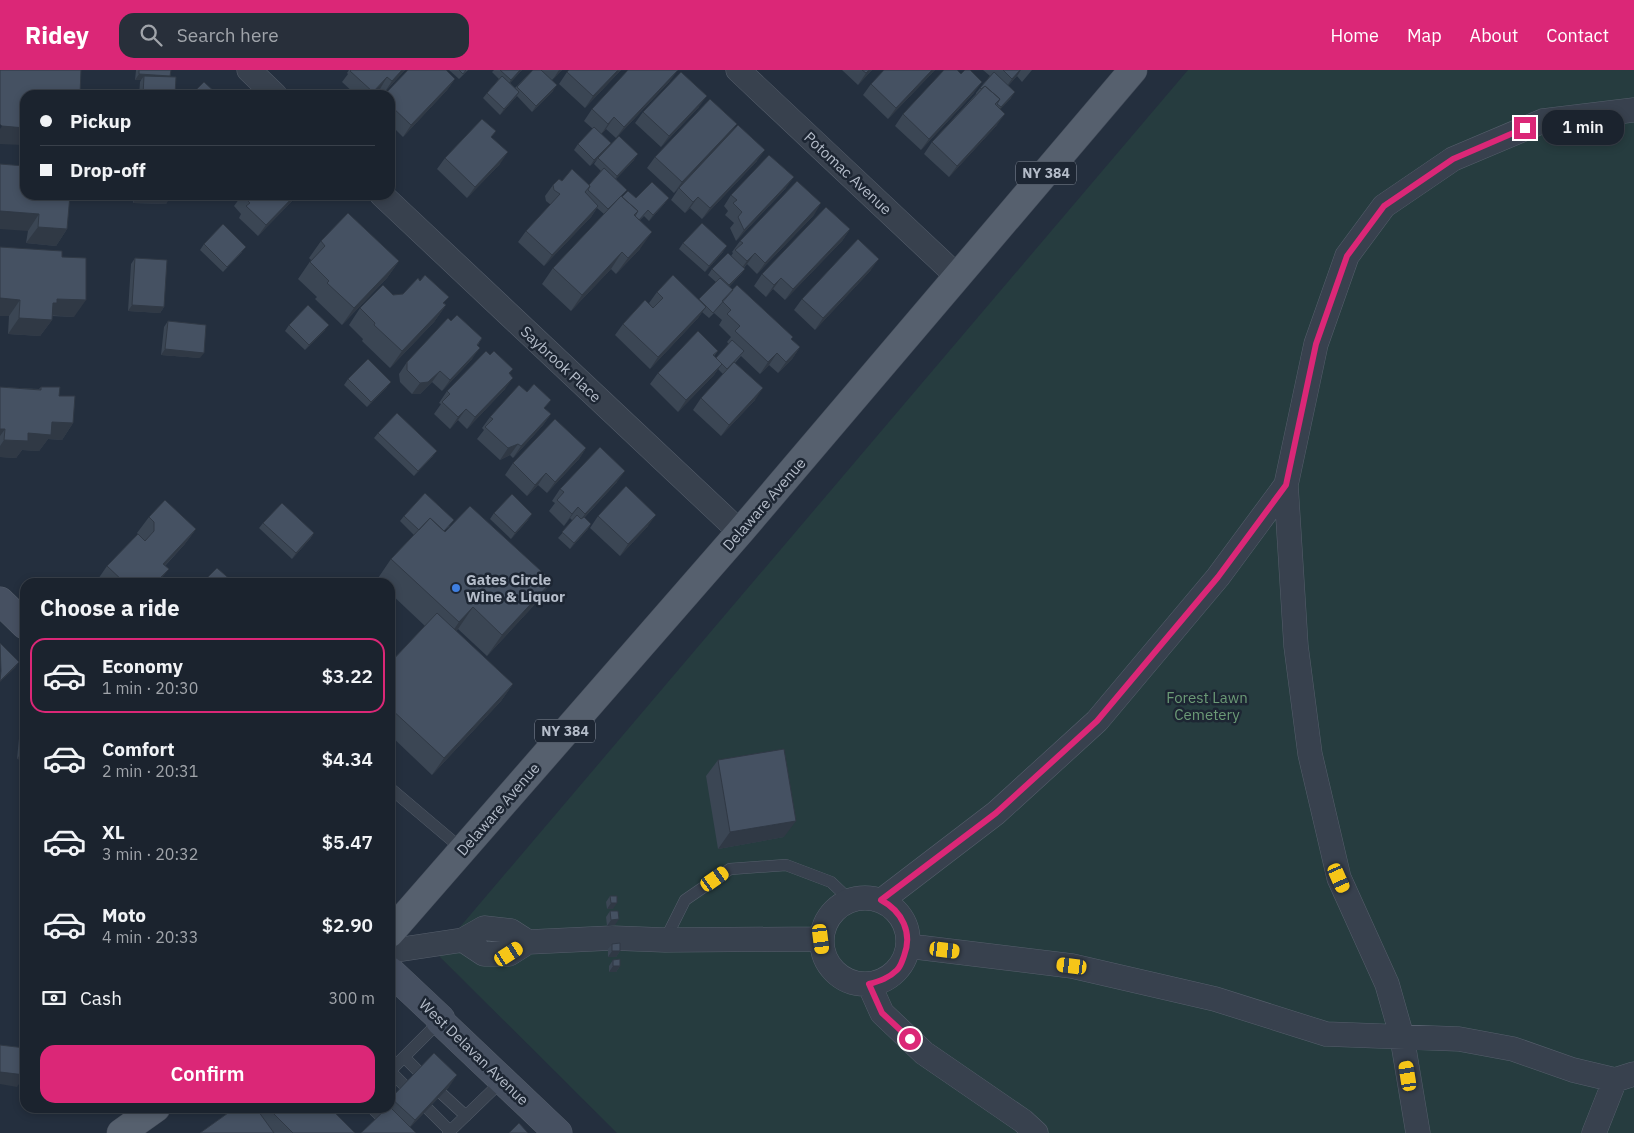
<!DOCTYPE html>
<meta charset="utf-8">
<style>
:root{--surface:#1b232e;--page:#282f3a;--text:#f1f3f6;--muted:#a0a4aa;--line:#39404a;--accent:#db2777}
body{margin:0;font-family:"IBM Plex Sans",sans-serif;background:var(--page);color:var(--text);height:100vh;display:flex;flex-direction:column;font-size:19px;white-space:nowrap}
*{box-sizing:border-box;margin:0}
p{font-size:16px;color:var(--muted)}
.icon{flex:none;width:28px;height:28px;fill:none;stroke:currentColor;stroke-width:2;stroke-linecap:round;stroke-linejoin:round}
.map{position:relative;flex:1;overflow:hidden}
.side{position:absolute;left:20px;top:508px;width:375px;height:535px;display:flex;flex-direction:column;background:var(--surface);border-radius:15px;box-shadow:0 2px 8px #0003,0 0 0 1px var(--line)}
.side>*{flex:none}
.guide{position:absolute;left:20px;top:20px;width:375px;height:110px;border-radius:15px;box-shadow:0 2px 8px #0003,0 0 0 1px var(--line);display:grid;align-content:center;height:110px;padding:0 20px;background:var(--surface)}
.end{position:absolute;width:22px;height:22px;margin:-11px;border:6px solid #db2777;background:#fff;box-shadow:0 0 0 2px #fff}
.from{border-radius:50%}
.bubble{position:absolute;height:35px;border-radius:15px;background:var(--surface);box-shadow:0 2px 8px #0003,0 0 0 1px var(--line);font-size:16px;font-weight:600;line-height:35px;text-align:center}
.car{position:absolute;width:15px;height:30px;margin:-15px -8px;border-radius:6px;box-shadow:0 0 4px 1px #0007;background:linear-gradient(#f5c518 24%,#345 0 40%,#f5c518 0 76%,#345 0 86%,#f5c518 0)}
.guide b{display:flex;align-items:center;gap:18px;height:48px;font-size:19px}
.guide b+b{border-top:1px solid var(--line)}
.guide i{width:12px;height:12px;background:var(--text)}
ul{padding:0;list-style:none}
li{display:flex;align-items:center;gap:15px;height:75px;margin:0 10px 8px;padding:0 10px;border:2px solid transparent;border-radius:15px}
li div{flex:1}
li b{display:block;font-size:19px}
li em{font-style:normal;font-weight:600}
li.on{border-color:var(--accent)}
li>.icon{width:45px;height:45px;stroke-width:1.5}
h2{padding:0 20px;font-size:22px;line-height:60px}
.pay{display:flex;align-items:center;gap:12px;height:55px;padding:0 20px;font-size:19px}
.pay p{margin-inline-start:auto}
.cta{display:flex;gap:10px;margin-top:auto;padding:10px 20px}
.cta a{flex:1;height:58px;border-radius:15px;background:var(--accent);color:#fff;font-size:20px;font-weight:600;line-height:58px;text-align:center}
header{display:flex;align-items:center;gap:30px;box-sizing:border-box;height:70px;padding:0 25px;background:var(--accent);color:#fff}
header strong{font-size:24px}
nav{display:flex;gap:28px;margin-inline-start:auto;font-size:18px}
.search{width:350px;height:45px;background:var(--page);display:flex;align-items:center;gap:12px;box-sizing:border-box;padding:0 18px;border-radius:15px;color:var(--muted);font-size:19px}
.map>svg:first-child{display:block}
.green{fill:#263c3f}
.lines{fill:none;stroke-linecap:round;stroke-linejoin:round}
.lane-casing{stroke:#565f6c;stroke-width:12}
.street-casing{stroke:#565f6c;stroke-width:25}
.secondary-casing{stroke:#565f6c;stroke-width:29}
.primary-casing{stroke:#414a57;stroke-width:29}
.lane{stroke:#38414e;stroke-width:11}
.street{stroke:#38414e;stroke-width:24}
.secondary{stroke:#465061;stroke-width:28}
.primary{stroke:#56606e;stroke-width:28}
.wall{fill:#3b4654}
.shaded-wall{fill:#303945}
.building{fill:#455162;stroke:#303945}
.route{stroke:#db2777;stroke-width:6}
.shop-dot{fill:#3f7fe0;stroke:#1d2633;stroke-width:2}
.labels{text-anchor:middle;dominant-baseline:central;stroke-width:5;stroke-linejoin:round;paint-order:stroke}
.shield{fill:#1d2633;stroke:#878f9c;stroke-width:1}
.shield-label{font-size:14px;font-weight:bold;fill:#b4bcc9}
.street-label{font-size:15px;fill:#b4bcc9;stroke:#1d2633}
.poi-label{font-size:15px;font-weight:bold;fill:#b4bcc9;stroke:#1d2633;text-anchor:start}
.park-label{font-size:15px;fill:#6b9a76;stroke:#1d2633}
</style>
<header>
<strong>Ridey</strong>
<div class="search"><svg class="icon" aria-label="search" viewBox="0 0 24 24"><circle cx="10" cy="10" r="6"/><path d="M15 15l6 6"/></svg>Search here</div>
<nav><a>Home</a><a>Map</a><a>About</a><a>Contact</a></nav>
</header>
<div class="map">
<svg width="1634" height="1063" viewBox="0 0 1634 1063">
<rect width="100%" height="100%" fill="#242f3e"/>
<!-- green -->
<path class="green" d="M1188 0H1634V1063H617L437 884Z"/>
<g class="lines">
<!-- lane casing -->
<g class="lane-casing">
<path id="lane" d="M390 718 462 779
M665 870 685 830 730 799 786 795 831 812 850 830
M404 987 419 1002
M390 1001 440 951
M390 1001 405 1016
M442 1024 466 1046
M372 1038 398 1063
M428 1039 450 1061
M448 1063 502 1011"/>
</g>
<!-- street casing -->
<g class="street-casing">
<path id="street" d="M249 0 275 25
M738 0 958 207
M382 125 740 462
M1286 415 1296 576 1310 684 1339 808 1387 914 1402 967 1418 1063
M822 871a43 43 0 1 1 86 0a43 43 0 1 1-86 0Z
M881 831 996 743 1097 651 1218 507 1286 415 1316 274 1347 186 1384 136 1453 89 1543 51 1634 40
M463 870 484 884H509L528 872 612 868 665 870 821 869
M908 876 1072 896 1215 929 1326 964 1459 969 1513 979 1573 1000 1615 1010 1634 1004
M390 881 463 870 484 858 511 861 528 872
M869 914 882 943 924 983 1023 1051 1036 1063
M1594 1063 1615 1010"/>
</g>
<!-- secondary casing -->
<g class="secondary-casing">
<path id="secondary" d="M0 531 25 555
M390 901 441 949 440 951 558 1063"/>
</g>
<!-- primary casing -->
<g class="primary-casing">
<path id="primary" d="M390 863 740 462 1133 0
M121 1063 156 1038"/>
</g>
<!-- lane -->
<use href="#lane" class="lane"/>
<!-- street -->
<use href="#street" class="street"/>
<!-- secondary -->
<use href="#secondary" class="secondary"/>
<!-- primary -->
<use href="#primary" class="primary"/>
</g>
<!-- wall -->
<path class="wall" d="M136 0H171L170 7 175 25H139L140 12 141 10H135Z
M349 0H405L384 23 380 19 373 25H356L342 12 348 4 347 3Z
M449 0H468L459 9Z
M494 0H522L510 13 515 18 533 0H562L552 10 553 21 532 42 517 26 500 45 483 28 487 23 499 9 492 2Z
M621 0 585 38 559 14 567 2Z
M842 0H872L858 15Z
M935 0 888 49 863 25 871 14Z
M983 0H1032L1022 12 1017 6 1008 16 1011 28 1000 39 997 55 949 107 924 84 932 72 976 24V23L980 18 990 6Z
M455 9 447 20 403 67 390 54V25Z
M670 11 616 68 606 59 601 64 611 73 607 79 590 96 574 80 578 74 593 59 584 51 592 39Z
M974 23 921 80 895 56 903 44Z
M699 37 661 77 635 53 643 42Z
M729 65 757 91 702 149 690 138 685 143 671 130 679 118 718 76 674 123 647 98 655 87Z
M491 67 500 94 467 128 437 99 445 88Z
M598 88 634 90 616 109 622 127 665 133 649 151 644 146 640 150V179L616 204 611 199 571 241 542 214 553 198 604 144 597 138 591 147 544 196 518 172 526 161 551 135 546 131 545 126 553 115 562 111 589 115 601 101 594 94Z
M0 94 67 159 56 176 26 173 28 161Z
M786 118 736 171 730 158 734 153 725 145 728 141 724 136 731 125Z
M134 125H170L166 134 133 133Z
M242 125H298L258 166 239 148 241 144 234 136Z
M814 145 757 204 747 194 744 198 745 199 741 204 729 217 791 269 800 277 792 289 778 303 769 295 760 304 741 286 735 293 755 330 721 366 693 340 701 328 723 304 718 299 714 305 678 342 650 314 658 303 718 281 714 286 716 288 729 274 727 272 731 267 719 255 722 250 714 243 709 248 702 242 698 248 650 299 615 265 623 254 653 238 649 233 657 222 699 230 716 212 708 205 712 199 731 186 733 183 732 182 740 171Z
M850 159 842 171 785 230 773 219 766 227 754 216 762 204Z
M321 171 399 191 387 208 342 255 315 229 317 227 298 209 311 190 309 188Z
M683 173 723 182 705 202 679 179Z
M204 174 242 182 223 202 200 180Z
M62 187 74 247 52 246V250L40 266 8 264 9 246H0Z
M135 188 164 237 160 243 128 241 131 194Z
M871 200 815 260 794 240 802 229Z
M393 225 444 233 446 235 434 252 390 298 362 271 363 269 349 255 360 238Z
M168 251 200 288 161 285 164 257Z
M451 251 482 268 478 275 472 289 442 321 432 312 420 324H412L400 312 399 304 407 292Z
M289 255 325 260 305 280 285 261Z
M490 285 513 299 509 304 505 319 467 359 458 350 450 359 434 344 441 334 439 333 447 321Z
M348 309 387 317 367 337 344 315Z
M0 317 39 319 41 317 59 326 73 353 62 370 48 369 39 381 22 380 16 388 0 387Z
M545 339 551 344 543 355 513 388 510 385 500 390 477 369 484 360 482 358 490 347Z
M378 363 433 386 414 406 374 368Z
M586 378 579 389 547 423 538 415 527 426 505 405 513 393Z
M617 412 584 448 591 454 587 460 570 479 558 468 573 451 570 448 564 456 549 441 555 433 552 431 560 419Z
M494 443 528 450 511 469 490 449Z
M404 446 450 456 444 461 552 511 537 532 487 586 458 559 456 561 513 614 501 631 432 705 390 665V593L425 556 390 523V512H378L376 511 391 489 414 465 400 451Z
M598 446 648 456 620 486 590 458Z
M149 447 196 459 184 475 165 496 159 512H96L107 496 138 464 137 463Z
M263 453 314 463 310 469 292 489 259 458Z
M24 652H25V690L17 689 20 658Z
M718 690 784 767 718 779 706 706Z
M610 826 613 839H607L606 832Z
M610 841 615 855 607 856 606 847Z
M612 874 620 881 616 887H608V879Z
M613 890 620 896 616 902H609V896Z
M449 1017 410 1057 383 1039 384 1038H390V1030L391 1028Z
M235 1038H330L355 1063H200Z"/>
<!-- shaded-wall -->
<path class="shaded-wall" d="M402 0H405L384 23 392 11Z
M520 0H522L507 16 511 10Z
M559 0H562L552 11Z
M618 0H621L585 38 593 26Z
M678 0 670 11 616 68 624 57Z
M869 0H872L858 15 866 3Z
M932 0H935L888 49 896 38Z
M1020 0H1021L1017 6 1004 20 1012 9Z
M139 4 170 6 166 12 144 6 141 10H135Z
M387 7 380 19 373 25H371Z
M455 9 447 20 403 67 411 55Z
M982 12 974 23 921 80 929 69Z
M557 15 553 21 532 42 536 36Z
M519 22 515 28 500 45 504 39Z
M1015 22 1011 28 997 43 1001 37Z
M707 26 699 37 661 77 669 66Z
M1005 44 997 55 949 107 957 96Z
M614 47 606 59 600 66 608 54Z
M737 54 729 65 674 123 682 112Z
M2 56 25 58V73L22 75 0 74V59Z
M611 73 607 79 590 96 594 90Z
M765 80 757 91 702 149 710 138Z
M508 82 500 94 467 128 475 117Z
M638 84 634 90 613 112 617 106Z
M794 107 786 118 736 171 744 160Z
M295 125H298L258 166 266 155Z
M137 127 170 128 166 134 133 133Z
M698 127 690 138 685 143 693 132Z
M669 128 665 133 649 151 653 145Z
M821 133 814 145 757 204 765 193Z
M598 136 591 147 544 196 552 185Z
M0 141 39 144 28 161 0 159Z
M38 157 67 159 56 176 26 173Z
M850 159 842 171 785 230 793 219Z
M652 162 640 179 616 204 628 188Z
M727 176 723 182 705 202 709 196Z
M622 182 611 199 571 241 582 225Z
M755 183 747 194 739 202 747 191Z
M879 189 871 200 815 260 823 248Z
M399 191 387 208 342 255 354 238Z
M745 199 741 204 725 221 729 215Z
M781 208 773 219 766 227 774 215Z
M0 228 20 230 9 246H0Z
M57 229 86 230 74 247 48 245 52 250 40 266 8 264 19 248 53 233Z
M132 235 164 237 160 243 128 241Z
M446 235 434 252 390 298 402 281Z
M706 237 698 248 650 299 658 287Z
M329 255 325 260 305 280 309 275Z
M800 277 792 289 778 303 786 292Z
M480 278 472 289 442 321 450 310Z
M165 279 204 283 200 288 161 285Z
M777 283 769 295 760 304 768 292Z
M722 294 714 305 678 342 686 330Z
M440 301 432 312 420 324H412L420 313Z
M513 308 505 319 467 359 475 347Z
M391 312 387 317 367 337 371 332Z
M763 318 755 330 721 366 729 355Z
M466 339 458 350 450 359 458 347Z
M551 344 543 355 513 388 521 376Z
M52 352 73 353 62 370 48 369 39 381 22 380 16 388 0 387V376L4 370 28 363Z
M0 359H5L0 366Z
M518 374 510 385 500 390 508 378Z
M586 378 579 389 547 423 555 412Z
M437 381 433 386 414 406 418 401Z
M625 401 617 412 577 455 585 444Z
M546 403 538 415 527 426 535 415Z
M578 437 570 448 564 456 572 444Z
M532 444 528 450 511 469 515 463Z
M656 445 648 456 620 486 628 474Z
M591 454 587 460 570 479 574 473Z
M196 459 184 475 151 510 163 494Z
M314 463 310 469 292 489 296 483Z
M169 499 159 512H156Z
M552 511 537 532 487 586 502 565Z
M473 537 458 559 444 574 459 552Z
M19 592 15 598 0 612V611Z
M513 614 501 631 432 705 444 688Z
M21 683 25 684V690L17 689Z
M796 751 784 767 718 779 730 762Z
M611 833H617L613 839H607Z
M619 849 615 855 607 856 611 850Z
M612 881H620L616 887H608Z
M613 896H620L616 902H609Z
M0 1002 25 1005 17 1017 0 1014Z
M457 1005 449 1017 407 1061 415 1050Z"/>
<!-- building -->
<path class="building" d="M0 0H81L80 25H25V58L2 56 0 54Z
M139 0H171L170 6 139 4Z
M351 0H402L392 11 387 7 373 22 350 1Z
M408 0H446L455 9 411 55 390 35V25H384Z
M459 0H466L463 4Z
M500 0H520L511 10Z
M533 0H541L557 15 536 36 517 17Z
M569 0H618L593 26 567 2Z
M628 0H678L624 57 614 47 608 54 592 39Z
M862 0H869L866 3Z
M884 0H932L896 38 871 14Z
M944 0H957L961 4 965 0H970L982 12 929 69 903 44Z
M1003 0H1020L1012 9Z
M681 2 707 26 669 66 643 42Z
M994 2 1015 22 1001 37 997 34 1000 29 985 16 981 19 980 18Z
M144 6 176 7 175 25H143Z
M502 6 519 22 504 39 487 23Z
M204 12 218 25H191Z
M985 16 1000 29 995 34 1005 44 957 96 932 72Z
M710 29 737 54 682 112 655 87Z
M482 49 496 61 491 67 508 82 475 117 445 88Z
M738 55 765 80 710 138 698 127 693 132 679 118Z
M594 57 611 73 594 90 578 74Z
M619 66 638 84 617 106 598 88Z
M769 85 794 107 744 160 738 147 742 142 733 133 737 130 731 125Z
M0 94 25 96V125H70L67 159 38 157 39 144 0 141Z
M604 98 627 120 608 139 588 120 590 116 589 115Z
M572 99 590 116 585 122 598 136 552 185 526 161 560 124 554 120 553 115 559 109 562 111Z
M797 111 821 133 765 193 755 183 747 191 735 180 743 173 740 171Z
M652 112 669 128 653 145 648 140 639 150 635 146 638 141 622 127 628 121 636 128Z
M137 125H170V128L137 127Z
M242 125H295L266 155 246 136 250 133Z
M621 126 638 141 634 145 652 162 628 188 622 182 582 225 553 198Z
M826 137 850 159 793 219 781 208 774 215 762 204Z
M348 143 399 191 354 238 327 213 329 211 310 192 325 176 321 171Z
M702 153 727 176 709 196 683 173Z
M223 154 246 177 227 197 204 174Z
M858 169 879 189 823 248 802 229Z
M0 177 62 181V187L86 188V230L57 229V233H53L52 250 19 248 20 230 0 228Z
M728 183 745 199 729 215 712 199Z
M135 188 167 190 164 237 132 235Z
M425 205 449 227 443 233 446 235 402 281 374 255 375 253 360 238 383 215 393 225 403 224 418 208 420 211Z
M673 205 706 237 658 287 623 254 645 230 653 238 663 228 657 222Z
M720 208 733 220 713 243 699 229Z
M737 215 793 267 791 269 800 277 786 292 777 283 768 292 735 261 740 256 727 244 731 240 722 231Z
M308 235 329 255 309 275 289 255Z
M457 245 482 268 477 275 480 278 450 310 440 301 428 312 420 313 407 300V292L448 248 451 251Z
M168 251 206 255 204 283 165 279Z
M698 261 718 281 713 285 722 294 686 330 658 303Z
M732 270 744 281 727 299 716 288Z
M486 281 490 285 494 281 513 299 509 303 513 308 475 347 466 339 458 347 442 332 450 324 447 321Z
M368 289 391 312 371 332 348 309Z
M734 292 763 318 729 355 701 328Z
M534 314 551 330 544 338 551 344 521 376 518 374 508 378 485 357 493 349 490 347 519 315 527 322Z
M0 317 41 320V317H60L59 326H75L73 353 52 352 51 365 28 363V371L4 370 5 359H0Z
M397 343 437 381 418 401 378 363Z
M555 349 586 378 555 412 546 403 535 415 513 393Z
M600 377 625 401 585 444 578 437 572 444 557 430 564 422 560 419Z
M626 416 656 445 628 474 598 446Z
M425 423 454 450 444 461 430 448 419 460 404 446Z
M512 424 532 444 515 463 494 443Z
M165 430 196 459 163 494 169 499 156 512H124L107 496 138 464 145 471 154 461V452L149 447Z
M282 433 314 463 296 483 263 453Z
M470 436 552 511 502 565 473 537 459 552 391 489 430 448 445 462Z
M577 445 581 449 584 447 591 454 574 473 562 462Z
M217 498 233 512H203Z
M437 543 513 614 444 688 390 638V593Z
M0 573 19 592 0 611 1 601Z
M24 652H25V684L21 683Z
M784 679 796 751 730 762 718 690Z
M610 826H617V833H611Z
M610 841H618L619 849 611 850Z
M620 873V881H612V874Z
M620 889V896H613V890Z
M0 975 25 978V1005L0 1002Z
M434 983 457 1005 415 1050 391 1028Z
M390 1037 416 1063H361L387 1038Z
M235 1038H256L274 1063H200Z
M268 1038H330L355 1063H293Z
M519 1053 528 1063H509Z"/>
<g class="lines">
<!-- route -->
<path class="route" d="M910 969 882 943 869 914C880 911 889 908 897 900 901 896 902 891 904 886 913 863 902 841 881 830L996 743 1097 651 1218 507 1286 415 1316 274 1347 186 1384 136 1453 89 1525 58"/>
</g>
<!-- markers -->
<circle class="shop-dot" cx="456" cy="518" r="5"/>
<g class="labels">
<!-- shield labels -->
<g class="shield">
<rect x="1016" y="91.5" width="60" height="23" rx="4"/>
<rect x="535" y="649.5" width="60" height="23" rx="4"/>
</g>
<g class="shield-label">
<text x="1046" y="103">NY 384</text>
<text x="565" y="661">NY 384</text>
</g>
<!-- street labels -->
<g class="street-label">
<text transform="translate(848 103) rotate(43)">Potomac Avenue</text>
<text transform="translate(561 294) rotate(43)">Saybrook Place</text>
<text transform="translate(764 434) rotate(-49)">Delaware Avenue</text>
<text transform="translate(498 739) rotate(-49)">Delaware Avenue</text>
<text transform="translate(474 982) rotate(44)">West Delavan Avenue</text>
</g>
<!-- poi labels -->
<g class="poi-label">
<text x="466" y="509">Gates Circle<tspan x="466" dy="17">Wine &amp; Liquor</tspan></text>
</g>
<!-- park labels -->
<g class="park-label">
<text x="1207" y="627">Forest Lawn<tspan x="1207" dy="17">Cemetery</tspan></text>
</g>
</g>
</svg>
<i class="end from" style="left:910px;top:969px"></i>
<i class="end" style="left:1525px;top:58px"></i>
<div class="bubble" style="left:1542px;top:40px;width:82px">1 min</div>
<i class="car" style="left:1339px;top:808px;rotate:156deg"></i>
<i class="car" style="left:715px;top:809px;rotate:55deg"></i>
<i class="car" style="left:821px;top:869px;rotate:173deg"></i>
<i class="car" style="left:945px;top:880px;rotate:97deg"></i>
<i class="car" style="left:509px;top:884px;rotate:57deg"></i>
<i class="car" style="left:1072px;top:896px;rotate:277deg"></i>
<i class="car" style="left:1408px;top:1006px;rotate:351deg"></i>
<div class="guide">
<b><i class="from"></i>Pickup</b>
<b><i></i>Drop-off</b>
</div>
<section class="side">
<h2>Choose a ride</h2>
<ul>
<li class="on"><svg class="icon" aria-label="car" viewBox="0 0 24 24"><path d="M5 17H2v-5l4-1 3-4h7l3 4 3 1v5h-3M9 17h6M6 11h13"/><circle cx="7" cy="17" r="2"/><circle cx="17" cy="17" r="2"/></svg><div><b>Economy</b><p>1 min · 20:30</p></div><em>$3.22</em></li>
<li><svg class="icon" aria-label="car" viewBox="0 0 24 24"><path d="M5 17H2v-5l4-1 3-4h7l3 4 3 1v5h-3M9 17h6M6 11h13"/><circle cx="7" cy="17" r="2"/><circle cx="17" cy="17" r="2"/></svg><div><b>Comfort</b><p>2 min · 20:31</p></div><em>$4.34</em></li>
<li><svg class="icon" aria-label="car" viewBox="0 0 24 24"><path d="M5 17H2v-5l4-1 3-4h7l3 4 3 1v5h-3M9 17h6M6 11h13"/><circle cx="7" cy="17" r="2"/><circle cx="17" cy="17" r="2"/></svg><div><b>XL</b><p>3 min · 20:32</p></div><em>$5.47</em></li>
<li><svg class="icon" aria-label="car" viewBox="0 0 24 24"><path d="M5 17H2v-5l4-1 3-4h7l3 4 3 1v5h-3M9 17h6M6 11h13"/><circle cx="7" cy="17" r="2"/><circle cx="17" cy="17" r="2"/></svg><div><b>Moto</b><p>4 min · 20:33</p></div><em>$2.90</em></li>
</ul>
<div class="pay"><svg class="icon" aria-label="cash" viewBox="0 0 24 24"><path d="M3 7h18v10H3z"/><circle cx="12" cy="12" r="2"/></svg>Cash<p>300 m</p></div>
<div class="cta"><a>Confirm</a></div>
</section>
</div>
